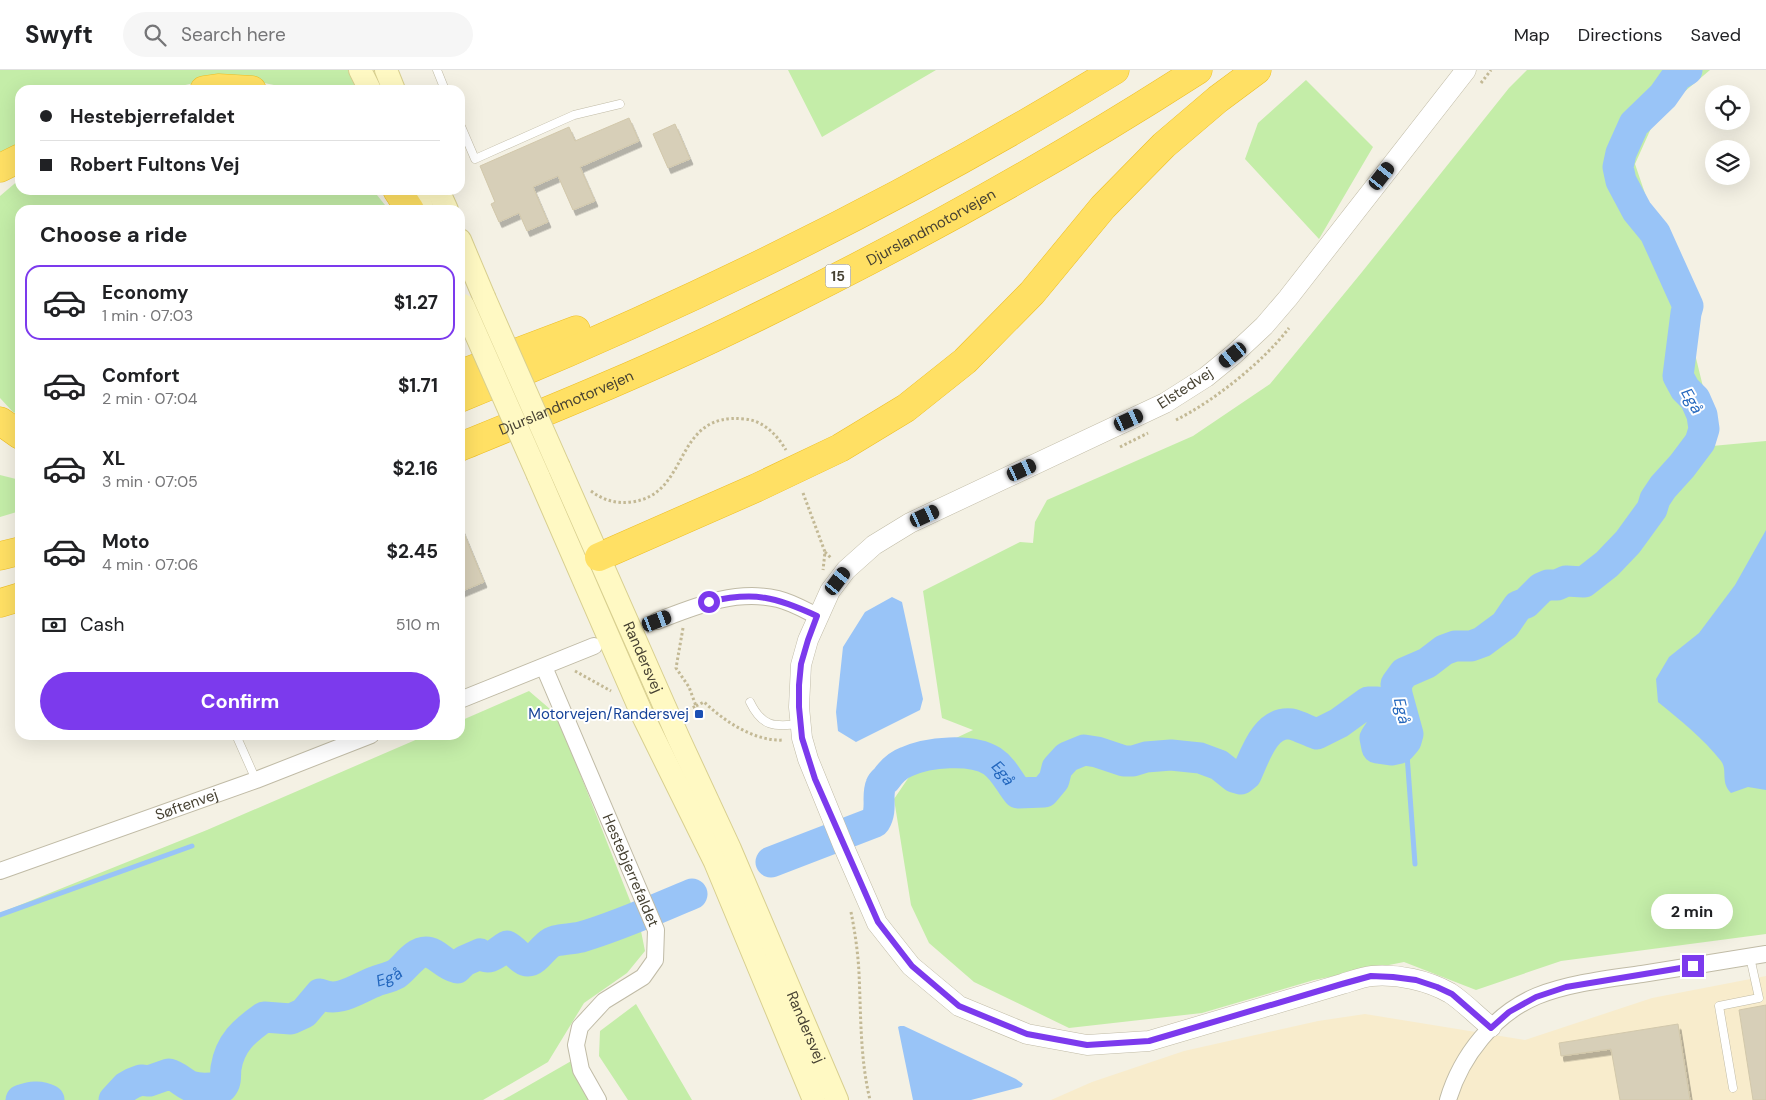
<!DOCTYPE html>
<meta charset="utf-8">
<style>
:root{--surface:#fff;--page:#f6f6f6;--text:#202124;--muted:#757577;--line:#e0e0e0;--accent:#7c3aed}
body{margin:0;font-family:"DM Sans",sans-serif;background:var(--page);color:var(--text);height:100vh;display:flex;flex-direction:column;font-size:19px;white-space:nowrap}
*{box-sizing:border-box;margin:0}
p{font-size:16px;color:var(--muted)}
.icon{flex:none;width:28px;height:28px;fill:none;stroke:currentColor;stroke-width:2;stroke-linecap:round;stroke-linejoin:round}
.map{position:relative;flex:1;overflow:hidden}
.sheet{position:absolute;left:15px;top:135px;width:450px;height:535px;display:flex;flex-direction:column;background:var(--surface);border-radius:15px;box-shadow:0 5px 20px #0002}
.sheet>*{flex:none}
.top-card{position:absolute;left:15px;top:15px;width:450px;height:110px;border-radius:15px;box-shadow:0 5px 20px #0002;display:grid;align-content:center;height:110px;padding:0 25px;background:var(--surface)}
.buttons{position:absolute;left:1705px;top:15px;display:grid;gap:10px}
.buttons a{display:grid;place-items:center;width:45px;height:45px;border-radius:50%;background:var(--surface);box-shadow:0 5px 20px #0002;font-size:25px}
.end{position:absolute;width:22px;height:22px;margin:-11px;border:6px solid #7c3aed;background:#fff;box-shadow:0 0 0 2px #fff}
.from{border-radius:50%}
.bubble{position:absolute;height:35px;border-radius:18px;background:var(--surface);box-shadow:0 5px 20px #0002;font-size:16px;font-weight:700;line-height:35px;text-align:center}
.car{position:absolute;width:15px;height:30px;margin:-15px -8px;border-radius:6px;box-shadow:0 0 4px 1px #0007;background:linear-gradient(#222 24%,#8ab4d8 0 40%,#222 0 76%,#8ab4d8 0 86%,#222 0)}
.top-card b{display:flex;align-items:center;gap:18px;height:48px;font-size:19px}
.top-card b+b{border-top:1px solid var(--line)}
.top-card i{width:12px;height:12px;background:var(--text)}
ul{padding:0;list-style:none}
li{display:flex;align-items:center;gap:15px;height:75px;margin:0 10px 8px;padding:0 15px;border:2px solid transparent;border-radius:15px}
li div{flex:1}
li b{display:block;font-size:19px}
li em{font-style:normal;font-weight:700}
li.current{border-color:var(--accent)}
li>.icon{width:45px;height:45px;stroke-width:1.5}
h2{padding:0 25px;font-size:22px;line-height:60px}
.pay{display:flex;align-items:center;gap:12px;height:55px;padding:0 25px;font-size:19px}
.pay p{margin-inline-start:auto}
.action{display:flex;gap:10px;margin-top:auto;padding:10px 25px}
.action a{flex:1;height:58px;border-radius:30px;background:var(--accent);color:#fff;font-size:20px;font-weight:700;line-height:58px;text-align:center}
header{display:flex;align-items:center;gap:30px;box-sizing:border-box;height:70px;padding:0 25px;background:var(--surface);border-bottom:1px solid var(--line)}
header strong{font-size:24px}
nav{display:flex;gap:28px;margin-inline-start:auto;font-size:18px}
.search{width:350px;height:45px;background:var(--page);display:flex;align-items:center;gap:12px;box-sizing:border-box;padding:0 18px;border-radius:28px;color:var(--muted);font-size:19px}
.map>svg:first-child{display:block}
.commercial{fill:#f8eccc}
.green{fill:#c4eda8}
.water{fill:#99c4f7}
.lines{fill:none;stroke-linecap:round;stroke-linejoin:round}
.stream{stroke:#99c4f7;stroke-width:5}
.river{stroke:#99c4f7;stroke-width:31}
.building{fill:#d7cfb8;stroke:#d2c8ab;filter:url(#shadow)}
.minor-tunnel{stroke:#d1cec1;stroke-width:16;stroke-dasharray:16 8;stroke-linecap:butt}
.service-casing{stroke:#c0bba6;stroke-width:9}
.minor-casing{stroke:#c0bba6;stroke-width:18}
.tertiary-casing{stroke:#c0bba6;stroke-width:21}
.secondary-casing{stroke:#d8cf8f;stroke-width:24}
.motorway-casing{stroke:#edbe25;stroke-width:29}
.path{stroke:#c3b995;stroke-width:3;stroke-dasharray:2.5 2.5;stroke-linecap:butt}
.service{stroke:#fff;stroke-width:8}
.minor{stroke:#fff;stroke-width:16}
.tertiary{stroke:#fff;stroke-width:20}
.secondary{stroke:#fff9c3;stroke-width:22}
.motorway{stroke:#ffe064;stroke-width:28}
.secondary-bridge-casing{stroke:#d8cf8f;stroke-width:24;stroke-linecap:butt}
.secondary-bridge{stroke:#fff9c3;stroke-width:22}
.route{stroke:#7c3aed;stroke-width:6}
.transit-dot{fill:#1a4fb4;stroke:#fff;stroke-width:2}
.labels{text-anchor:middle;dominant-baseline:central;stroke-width:4;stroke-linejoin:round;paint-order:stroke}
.shield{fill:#fff;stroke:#7e7b70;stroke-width:1}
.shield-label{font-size:14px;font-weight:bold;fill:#474233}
.street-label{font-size:15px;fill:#474233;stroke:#fff}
.transit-label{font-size:15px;fill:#164399;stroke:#fff;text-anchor:end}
.water-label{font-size:16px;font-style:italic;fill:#2266bd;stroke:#fff}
</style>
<header>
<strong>Swyft</strong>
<div class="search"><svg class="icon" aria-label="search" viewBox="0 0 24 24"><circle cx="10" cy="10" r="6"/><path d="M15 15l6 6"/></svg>Search here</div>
<nav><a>Map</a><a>Directions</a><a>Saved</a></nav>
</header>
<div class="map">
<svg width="1766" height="1030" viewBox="0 0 1766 1030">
<defs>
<filter id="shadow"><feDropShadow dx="3" dy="5.5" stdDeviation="0" flood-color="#0004"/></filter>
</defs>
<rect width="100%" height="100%" fill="#f4f1e4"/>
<!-- commercial -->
<path class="commercial" d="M1766 906V1030H1051L1092 1012 1184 981 1318 951 1365 944 1525 970 1652 928Z"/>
<!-- green -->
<path class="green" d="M0 0H348L359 20H287L274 15 238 8 195 13 161 20H20V77L0 86Z
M788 0H936L822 67Z
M1527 0H1710L1657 45 1635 94 1653 147 1683 199 1691 239 1695 284 1705 325 1712 376 1766 371V864L1561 891 1476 920 1404 892 1314 910 1202 943 1069 958 974 912 929 873 911 835 894 729 926 682 973 660 942 648 923 521 1020 472 1033 473 1035 452 1047 430 1193 366 1270 314 1362 202 1509 18Z
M1306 10 1373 77 1319 169 1245 89 1258 53Z
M20 109V120H373L389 140H20V345L13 342 0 328V126Z
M0 405 20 410V441L0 447Z
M529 621 557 645 640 856 645 881 627 903 584 933 548 992 483 1030H0V843L207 760 427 665H460V651Z
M636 934 692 1030H628L599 986 600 961Z
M573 990 596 1030H503Z"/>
<!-- water -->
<path class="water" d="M1766 460V720L1748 717 1731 723C1720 712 1728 700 1721 691 1704 669 1680 650 1658 632L1656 609 1669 587 1699 563 1735 515Z
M892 527 902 532 923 629 920 640 856 672 838 661 836 642 843 577 865 542Z
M900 956H904L1016 1009 1023 1014 1021 1017 971 1030H913L898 957Z"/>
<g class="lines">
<!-- stream -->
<path class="stream" d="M1406 671 1415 794
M0 845 192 776"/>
<!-- river -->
<g class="river">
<path id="s1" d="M771 792 875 752C883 739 876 727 881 715 882 712 884 711 886 709 891 702 898 695 906 692 928 682 971 678 992 691 1004 699 1009 712 1018 723L1044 722 1054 710 1057 698 1067 687 1084 680 1097 682 1124 691H1133L1146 687 1171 685 1200 688 1219 695 1234 707 1241 709 1246 705C1255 686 1265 651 1291 654 1300 656 1308 661 1317 664L1339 653 1368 632H1377L1387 641 1388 648 1375 668 1377 678 1391 680 1400 678 1406 671 1408 664 1397 624 1396 614 1404 603 1427 593 1444 580 1455 576H1471L1482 572 1505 555 1518 536 1526 533 1541 518 1548 515H1557L1566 511 1584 512 1607 494 1628 472 1652 439 1655 429 1663 417 1682 396 1700 372 1704 359 1702 345 1695 329 1685 319 1678 306 1686 243 1688 236 1655 163 1637 141 1621 111 1618 97 1621 83 1634 54 1663 26 1677 6 1687 0"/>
<path d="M21 1030C31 1027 39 1025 49 1030"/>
<path id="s2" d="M114 1030 126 1017 133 1013 141 1010 149 1011 169 1004C177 1006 182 1012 190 1016 200 1020 212 1018 222 1017 227 1011 225 1005 226 998 230 973 244 961 264 947L291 949 304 943 320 924C339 933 356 919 374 912 381 909 389 908 396 904 405 898 414 882 426 882 436 882 444 895 457 898L464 891 480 884C491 892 498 881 507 876 515 880 521 891 528 891 537 891 544 874 555 871 564 869 572 869 581 867 619 856 656 839 692 824"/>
</g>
</g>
<!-- building -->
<path class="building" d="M629 48 639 71 580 97 595 131 573 140 558 106 533 117 548 152 527 161 519 143 499 152 491 134 495 132 480 96 569 57 575 71Z
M675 54 690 89 668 98 653 64Z
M460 454 484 512 460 522Z
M1766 935V1030H1753L1739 940Z
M1678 954 1690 1030H1620L1611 979 1561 986 1559 973Z"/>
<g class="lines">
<!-- minor-tunnel -->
<path class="minor-tunnel" d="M622 565 657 551"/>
<!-- service casing -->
<g class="service-casing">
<path id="service" d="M437 0 445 20
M460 54 475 89 574 45 620 34
M750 632C762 657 774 657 800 654
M236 665 256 710
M1733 1018 1719 936 1759 928 1750 887"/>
</g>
<!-- minor casing -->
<g class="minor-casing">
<g id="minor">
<path d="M657 551C696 536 735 519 778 529 791 532 805 540 817 546"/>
<path id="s3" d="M544 597 656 860 655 890 643 907 604 931 580 957 576 975 581 1000 598 1030"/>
<path d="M460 630 594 576"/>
<path id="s4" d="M0 801 256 710 371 665"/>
<path d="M1448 1030C1461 986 1494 944 1537 926 1570 913 1607 909 1642 904 1683 897 1725 891 1766 884"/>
</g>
</g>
<!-- tertiary casing -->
<g class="tertiary-casing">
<path id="tertiary" d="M1466 0 1288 228 1264 256 1233 285 1206 307 1165 333 910 453 874 475 846 500 830 521 808 570 801 595 799 637 802 668 808 689 843 775 877 853 911 896 959 936 1027 964 1087 975 1149 971 1342 914C1352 911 1362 907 1372 906 1398 904 1427 910 1450 923 1464 932 1478 947 1491 957"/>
</g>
<!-- secondary casing -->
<g class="secondary-casing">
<g id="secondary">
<path d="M360 0 370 20"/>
<path d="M386 0 394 20"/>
<path d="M416 120 423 140"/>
<path d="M438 120 447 140"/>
<path d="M460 170 484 227"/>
<path id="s5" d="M559 397 679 669 730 779 837 1030"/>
<path d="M538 405 642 644 715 792 814 1030"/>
</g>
</g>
<!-- motorway casing -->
<g class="motorway-casing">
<g id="motorway">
<path d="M204 20 218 18 252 20"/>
<path d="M0 98 20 88"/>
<path d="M397 120 410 140"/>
<path d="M460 304 576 260"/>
<path d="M460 328C686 236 907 128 1115 0"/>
<path d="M0 351 20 365"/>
<path id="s6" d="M460 377C555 338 651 299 743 254 900 178 1052 94 1198 0"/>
<path d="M0 486 20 481"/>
<path d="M599 487 756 418 840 378 906 338 965 291 1032 223 1103 137 1164 75 1218 29 1257 0"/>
<path d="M0 533 20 527"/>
</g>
</g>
<!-- path -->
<path class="path" d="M1481 13 1491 0
M1176 350C1214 331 1263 292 1289 258
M1120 377 1148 363
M591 421C603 430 616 434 631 432 692 425 671 341 745 349 764 351 777 365 786 380
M803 423 825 482 823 500
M825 482 832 489
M683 558 676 598 689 617 696 636 692 638
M575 601 611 621
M696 636 704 632C724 651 755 672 784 670
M851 842C855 862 858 883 859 903 861 946 860 988 870 1030"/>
<!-- service -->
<use href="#service" class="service"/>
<!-- minor -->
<use href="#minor" class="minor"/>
<!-- tertiary -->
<use href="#tertiary" class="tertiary"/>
<!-- secondary -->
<use href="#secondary" class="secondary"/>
<!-- motorway -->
<use href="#motorway" class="motorway"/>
<!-- secondary-bridge casing -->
<g class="secondary-bridge-casing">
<path id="secondary-bridge" d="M484 227 559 397
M463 235 538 405"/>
</g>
<!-- secondary-bridge -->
<use href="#secondary-bridge" class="secondary-bridge"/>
</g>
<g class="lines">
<!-- route -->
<path class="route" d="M709 532C754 521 776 527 817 546L808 570 801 594 799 615V637L802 668 815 709 878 852 912 896 959 936 1027 964 1087 975 1149 971 1342 914 1371 906 1393 907 1416 910 1437 917 1452 924 1491 958 1509 942 1536 927 1566 917 1693 896"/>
</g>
<!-- markers -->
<rect class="transit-dot" x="694" y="639" width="10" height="10" rx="2.5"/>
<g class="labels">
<!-- shield labels -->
<rect class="shield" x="825.5" y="194.5" width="25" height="23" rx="4"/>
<g class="shield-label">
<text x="838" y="206">15</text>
</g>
<!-- street labels -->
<g class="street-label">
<text stroke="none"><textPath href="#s6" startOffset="520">Djurslandmotorvejen</textPath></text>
<text transform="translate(1185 318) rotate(-33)">Elstedvej</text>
<text stroke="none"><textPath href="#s6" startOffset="115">Djurslandmotorvejen</textPath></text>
<text stroke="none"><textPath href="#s5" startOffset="208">Randersvej</textPath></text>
<text stroke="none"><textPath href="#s4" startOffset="198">Søftenvej</textPath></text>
<text stroke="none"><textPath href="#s3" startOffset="221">Hestebjerrefaldet</textPath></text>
<text stroke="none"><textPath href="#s5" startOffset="612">Randersvej</textPath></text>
</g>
<!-- transit labels -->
<g class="transit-label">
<text x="689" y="644">Motorvejen/Randersvej</text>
</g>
<!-- water labels -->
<g class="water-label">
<text transform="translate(1692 331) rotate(60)">Egå</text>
<text transform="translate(1402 641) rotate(77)">Egå</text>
<text stroke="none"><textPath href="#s1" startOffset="289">Egå</textPath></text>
<text stroke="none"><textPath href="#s2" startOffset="345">Egå</textPath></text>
</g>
</g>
</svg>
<div class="buttons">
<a><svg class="icon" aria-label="locate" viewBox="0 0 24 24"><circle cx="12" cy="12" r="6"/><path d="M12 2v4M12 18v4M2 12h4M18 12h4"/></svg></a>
<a><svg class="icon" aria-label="layers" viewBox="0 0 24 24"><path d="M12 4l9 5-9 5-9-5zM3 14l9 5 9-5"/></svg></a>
</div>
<i class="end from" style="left:709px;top:532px"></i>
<i class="end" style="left:1693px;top:896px"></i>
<div class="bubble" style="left:1651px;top:824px;width:82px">2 min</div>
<i class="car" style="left:1382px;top:106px;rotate:38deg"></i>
<i class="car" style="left:1233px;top:285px;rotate:231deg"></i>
<i class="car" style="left:1129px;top:350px;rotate:65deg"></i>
<i class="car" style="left:1022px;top:400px;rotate:65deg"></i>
<i class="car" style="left:925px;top:446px;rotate:65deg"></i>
<i class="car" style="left:838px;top:511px;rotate:37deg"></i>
<i class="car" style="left:657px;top:551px;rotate:69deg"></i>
<div class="top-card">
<b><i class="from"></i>Hestebjerrefaldet</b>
<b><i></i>Robert Fultons Vej</b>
</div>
<section class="sheet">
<h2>Choose a ride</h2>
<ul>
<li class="current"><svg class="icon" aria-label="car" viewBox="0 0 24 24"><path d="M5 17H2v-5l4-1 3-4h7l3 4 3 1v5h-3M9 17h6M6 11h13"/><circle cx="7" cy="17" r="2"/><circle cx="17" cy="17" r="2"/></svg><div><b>Economy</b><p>1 min · 07:03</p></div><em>$1.27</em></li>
<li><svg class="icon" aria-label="car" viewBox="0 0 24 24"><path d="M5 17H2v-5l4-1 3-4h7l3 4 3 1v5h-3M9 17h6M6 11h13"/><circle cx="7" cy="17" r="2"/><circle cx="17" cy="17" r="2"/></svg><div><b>Comfort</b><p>2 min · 07:04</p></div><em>$1.71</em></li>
<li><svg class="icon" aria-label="car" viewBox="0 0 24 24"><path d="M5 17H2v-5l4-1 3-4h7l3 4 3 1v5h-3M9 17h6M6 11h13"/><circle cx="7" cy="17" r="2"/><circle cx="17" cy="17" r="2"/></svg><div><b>XL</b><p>3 min · 07:05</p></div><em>$2.16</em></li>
<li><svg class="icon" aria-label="car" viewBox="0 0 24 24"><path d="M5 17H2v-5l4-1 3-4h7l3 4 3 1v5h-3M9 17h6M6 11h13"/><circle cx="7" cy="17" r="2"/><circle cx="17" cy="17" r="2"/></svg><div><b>Moto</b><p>4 min · 07:06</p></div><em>$2.45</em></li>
</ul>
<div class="pay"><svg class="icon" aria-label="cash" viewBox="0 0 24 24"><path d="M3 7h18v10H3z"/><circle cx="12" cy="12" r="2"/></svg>Cash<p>510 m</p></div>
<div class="action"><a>Confirm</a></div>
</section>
</div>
